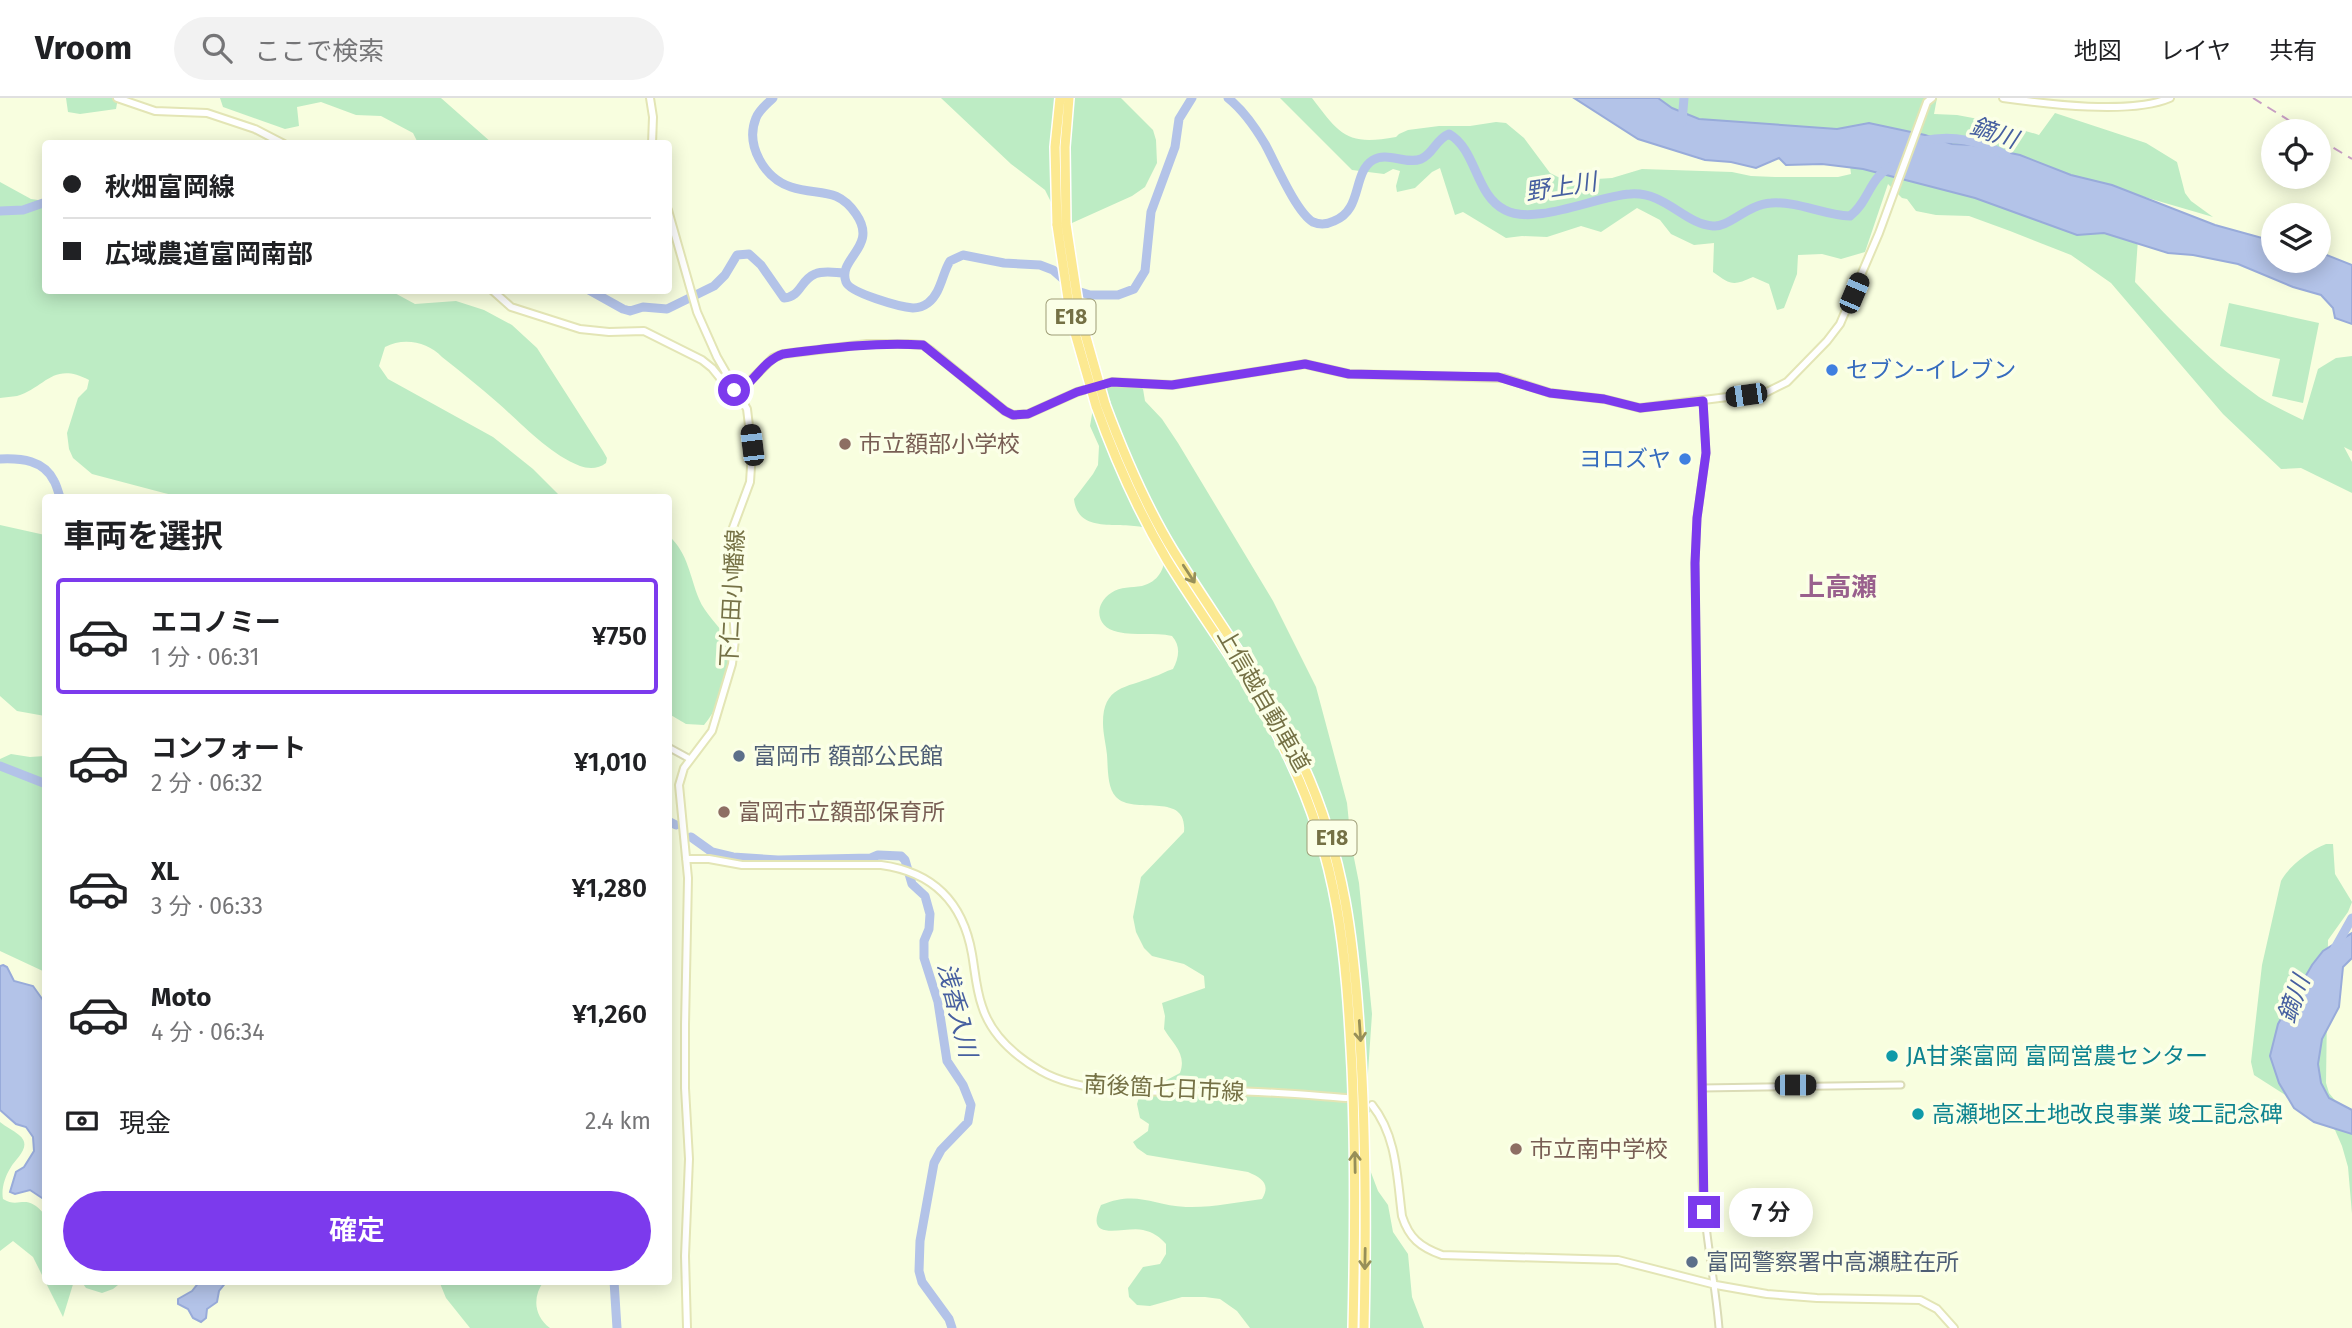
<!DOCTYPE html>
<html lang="ja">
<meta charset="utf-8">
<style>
:root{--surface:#fff;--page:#f2f2f2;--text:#202124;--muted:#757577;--line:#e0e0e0;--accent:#7c3aed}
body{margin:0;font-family:"Fira Sans","Noto Sans JP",sans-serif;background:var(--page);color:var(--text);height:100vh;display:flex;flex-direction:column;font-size:26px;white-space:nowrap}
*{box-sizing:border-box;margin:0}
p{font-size:23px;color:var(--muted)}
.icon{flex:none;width:38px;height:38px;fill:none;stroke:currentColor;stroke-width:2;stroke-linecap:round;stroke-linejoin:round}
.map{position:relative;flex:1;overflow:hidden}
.drawer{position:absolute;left:42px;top:396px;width:630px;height:791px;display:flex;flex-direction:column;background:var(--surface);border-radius:7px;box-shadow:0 4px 18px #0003}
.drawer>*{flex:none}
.guide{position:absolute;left:42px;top:42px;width:630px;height:154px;border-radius:7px;box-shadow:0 4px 18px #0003;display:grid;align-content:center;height:154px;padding:0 21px;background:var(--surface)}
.fabs{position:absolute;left:2261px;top:21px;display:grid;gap:14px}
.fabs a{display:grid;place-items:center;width:70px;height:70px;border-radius:50%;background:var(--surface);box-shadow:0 4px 18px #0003;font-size:35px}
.end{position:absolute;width:32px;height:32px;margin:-16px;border:9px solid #7c3aed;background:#fff;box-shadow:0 0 0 4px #fff}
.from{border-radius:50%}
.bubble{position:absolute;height:49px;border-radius:24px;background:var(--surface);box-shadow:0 4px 18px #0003;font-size:23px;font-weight:600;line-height:49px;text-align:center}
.car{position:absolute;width:21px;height:42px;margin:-21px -10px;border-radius:9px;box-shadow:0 0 5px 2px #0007;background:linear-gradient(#222 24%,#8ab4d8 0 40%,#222 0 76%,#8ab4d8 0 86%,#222 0)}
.guide b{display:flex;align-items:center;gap:24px;height:66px;font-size:26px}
.guide b+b{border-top:2px solid var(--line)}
.guide i{width:18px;height:18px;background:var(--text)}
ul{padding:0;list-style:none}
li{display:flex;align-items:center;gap:21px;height:116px;margin:0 14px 10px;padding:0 7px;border:4px solid transparent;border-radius:7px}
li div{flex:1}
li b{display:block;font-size:26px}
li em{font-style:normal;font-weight:600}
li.selected{border-color:var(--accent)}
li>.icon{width:63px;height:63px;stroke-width:1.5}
h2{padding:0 21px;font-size:32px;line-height:84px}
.pay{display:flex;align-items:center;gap:18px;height:77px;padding:0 21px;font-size:26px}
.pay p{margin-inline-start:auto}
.action{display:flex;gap:14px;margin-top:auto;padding:14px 21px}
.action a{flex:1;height:80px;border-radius:42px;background:var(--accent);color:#fff;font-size:28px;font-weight:600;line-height:80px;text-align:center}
header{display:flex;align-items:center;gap:42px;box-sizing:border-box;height:98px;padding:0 35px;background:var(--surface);border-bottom:2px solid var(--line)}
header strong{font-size:33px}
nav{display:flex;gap:38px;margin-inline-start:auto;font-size:24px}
.search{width:490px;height:63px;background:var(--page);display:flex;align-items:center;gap:18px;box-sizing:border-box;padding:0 24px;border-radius:38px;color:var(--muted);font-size:26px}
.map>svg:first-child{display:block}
.green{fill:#bdecc4}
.water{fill:#b3c3e8;stroke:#98abda;stroke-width:2}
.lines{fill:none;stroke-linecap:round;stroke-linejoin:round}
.river{stroke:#b3c3e8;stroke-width:9}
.tertiary-casing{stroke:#dbdcb6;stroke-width:9}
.secondary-casing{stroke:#e3e5b5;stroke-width:10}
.motorway-casing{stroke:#fff;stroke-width:12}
.tertiary{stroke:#fff;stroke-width:5}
.secondary{stroke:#fff;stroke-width:6}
.motorway{stroke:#fce991;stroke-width:9}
.rail{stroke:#c79ec3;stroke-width:2;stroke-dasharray:10 7;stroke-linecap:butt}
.motorway-bridge-casing{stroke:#fff;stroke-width:12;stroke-linecap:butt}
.motorway-bridge{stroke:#fce991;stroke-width:9}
.oneway{stroke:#978f58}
.route{stroke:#7c3aed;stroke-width:9}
.shop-dot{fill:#3f7fe0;stroke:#fbffe7;stroke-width:2.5}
.education-dot{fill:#8d6e63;stroke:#fbffe7;stroke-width:2.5}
.service-dot{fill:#5c6f8a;stroke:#fbffe7;stroke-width:2.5}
.culture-dot{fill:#0f9aa8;stroke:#fbffe7;stroke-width:2.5}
.labels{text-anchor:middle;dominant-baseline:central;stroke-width:7;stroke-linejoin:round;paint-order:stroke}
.shield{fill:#fbffe7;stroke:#9d9c76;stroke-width:2}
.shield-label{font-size:21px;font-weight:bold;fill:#757145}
.shop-label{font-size:23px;fill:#366cbe;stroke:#fbffe7;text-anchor:start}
.education-label{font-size:23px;fill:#785e54;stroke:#fbffe7;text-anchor:start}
.street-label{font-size:23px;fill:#757145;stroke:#fbffe7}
.service-label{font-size:23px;fill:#4e5e75;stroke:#fbffe7;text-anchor:start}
.culture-label{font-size:23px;fill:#0d838f;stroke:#fbffe7;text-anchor:start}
.water-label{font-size:24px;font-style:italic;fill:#465fa0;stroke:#fbffe7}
.quarter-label{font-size:26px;font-weight:bold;fill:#99608d;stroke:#fbffe7}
</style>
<header>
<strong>Vroom</strong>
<div class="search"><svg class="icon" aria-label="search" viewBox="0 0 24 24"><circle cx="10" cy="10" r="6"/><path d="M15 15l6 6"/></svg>ここで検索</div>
<nav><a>地図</a><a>レイヤ</a><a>共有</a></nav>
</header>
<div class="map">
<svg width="2352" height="1230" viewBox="0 0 2352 1230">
<rect width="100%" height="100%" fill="#f8fedf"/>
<!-- green -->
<path class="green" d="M66 0H118L116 11 80 16 68 14Z
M220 0H441L492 45H418L413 35 381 18 356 17 321 4 297 9 299 28 285 31 223 9Z
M941 0H1121L1153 32 1156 42 1157 65 1145 89 1132 98 1072 125 1059 120 1045 92 1011 66Z
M1280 0H1312C1340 37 1347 48 1396 39L1399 36 1408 32 1439 28H1470L1496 24 1506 25 1524 40 1550 75 1566 83 1612 80 1642 71 1732 74 1751 78 1775 79H1838L1851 76 1850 68 1812 59 1627 0H1937L1934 16 1957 17 1989 23 1988 20C2005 29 2021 31 2039 37L2055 15 2146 45 2177 64 2185 95 2191 103 2213 119 2141 98 2135 184C2173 225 2213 266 2259 299 2273 308 2289 315 2303 322L2318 271 2336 260 2352 258V353L2344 349 2352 364V395L2301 370 2281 371 2223 316 2111 185 2071 157 2010 133 1969 118 1936 117 1916 113 1907 101 1902 100 1888 86 1865 154 1841 161 1822 156 1798 157 1797 176 1784 210 1777 212 1769 186 1753 179C1733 188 1731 187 1713 174L1714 145 1694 147 1671 136 1660 122 1637 110 1601 134 1581 128 1547 139 1522 138 1506 140 1463 114 1455 117 1440 70 1432 74 1415 90 1397 94 1396 88 1400 73 1393 71 1384 76 1352 72Z
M0 84 31 101 45 103 46 192 391 193 415 206 456 203 484 212 512 227 537 250 603 353 607 360 606 365C599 371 588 371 580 368 549 356 522 326 498 305 480 289 461 274 442 259 428 244 404 239 385 249L379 268 388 281 493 339 533 371 561 399H181L164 395 92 376 73 360 69 351 67 335 78 300 87 291 89 282C53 263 46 289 17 298 12 299 5 299 0 300Z
M2229 205 2319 225 2303 305 2272 298 2280 261 2220 248Z
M1121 282H1133L1143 291 1145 303 1162 321 1178 345 1273 503 1316 589 1347 705 1351 745 1359 785 1372 916 1367 989 1370 1014 1360 1021 1361 1048 1378 1093 1388 1107 1393 1134 1408 1156 1412 1199 1424 1230H1250L1237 1213 1220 1201 1205 1199H1182L1150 1208 1137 1207 1129 1199 1128 1190 1143 1169 1160 1166 1166 1156V1146C1160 1139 1153 1134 1143 1132 1124 1128 1083 1146 1101 1107 1137 1092 1151 1107 1186 1109 1212 1110 1237 1104 1262 1101 1271 1086 1262 1080 1248 1074L1147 1057 1137 1050 1133 1044 1148 1033 1149 1026 1140 1020 1137 1006 1140 996 1180 975C1187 956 1173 946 1164 931L1165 918 1162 905 1205 890 1204 878 1184 866 1152 858 1144 850 1136 834 1133 819 1141 779 1184 734C1188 692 1134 718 1116 699 1107 690 1108 669 1107 657 1106 646 1103 636 1103 625 1103 588 1126 590 1153 579 1160 577 1166 573 1173 571 1179 560 1181 548 1172 538 1154 534 1136 538 1118 534 1096 530 1093 507 1111 495 1121 488 1131 490 1142 488 1163 483 1168 462 1163 445 1160 441 1156 435 1151 432 1127 420 1078 440 1074 401L1093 376 1098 367 1099 348 1090 328 1095 299 1106 287Z
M0 427 45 437V618L17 613 0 598Z
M669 438C688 455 690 479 699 501 705 516 719 527 727 541 741 565 719 609 704 627L686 626 669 616Z
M11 656 30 659 45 658V874L0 853V661Z
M2326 746H2333L2335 776 2352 804 2348 814 2328 842 2326 985 2329 995 2352 1023V1116L2348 1069 2342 1048 2335 1032 2321 1020 2254 977 2251 964 2262 867 2281 783C2289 768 2310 752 2326 746Z
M0 1024C6 1029 13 1032 19 1037 33 1048 16 1060 11 1069 5 1078 1 1091 3 1101 20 1112 25 1093 45 1117L46 1183H74L63 1219 33 1159 13 1143 0 1153Z
M81 1183H123L113 1191 102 1195 86 1190Z
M439 1183H544C532 1199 534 1218 550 1230H470L446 1200Z"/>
<!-- water -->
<path class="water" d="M1574 0H1658L1672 10 1699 21 1837 31 1869 25 1925 37 1952 46 1972 47 2020 57 2071 77 2112 87 2215 127 2273 143V163H2319V154L2352 167V226L2335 220 2333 210 2321 197 2293 189 2238 166 2193 157 2168 155 2104 135 2077 137 1975 100 1863 71 1822 66 1786 67 1779 60 1756 70 1731 64 1705 62 1638 41Z
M2352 835V860L2343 869 2339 909 2322 941 2318 966 2321 985 2329 1000 2352 1012V1036L2314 1024 2294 1010 2279 985 2270 958 2278 926 2312 867 2323 853Z
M3 867 7 869 14 883 33 888 45 905V1102L30 1092 15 1096 10 1094 16 1074 24 1069 34 1053 33 1039 26 1029 16 1026 0 1012V868Z
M200 1183H227L219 1193 217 1204 207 1211 206 1220 201 1224 193 1220 188 1211 178 1206V1201L192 1193Z"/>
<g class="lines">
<!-- river -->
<path class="river" d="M773 0C767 6 759 12 756 20 745 47 764 80 791 89 818 98 837 88 856 116 879 149 837 160 846 184 850 195 900 209 913 210 919 210 924 208 928 205 941 195 942 176 950 163L963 157 1004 165 1040 167 1053 172 1077 193 1090 197H1118L1134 191 1145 173 1151 114 1175 49 1179 21 1192 0
M1228 0C1243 12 1255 29 1265 46 1275 64 1296 114 1313 124 1320 127 1328 126 1334 123 1363 112 1352 75 1373 62 1387 53 1406 67 1421 61 1433 56 1436 41 1449 36 1477 52 1475 97 1505 112 1535 128 1597 98 1630 96 1665 93 1684 126 1713 128 1728 130 1748 106 1771 105 1798 103 1823 117 1850 118 1868 105 1869 81 1890 69
M1682 24 1684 0
M1923 43C1954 36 1978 43 2006 57
M0 113 23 112 46 104
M589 192 623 211 630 213 643 209 667 211 714 188 725 177 737 157 749 156 761 167 784 200C801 199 800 182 815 176 824 172 836 175 845 175
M0 361C21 360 44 362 54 383 57 388 58 394 60 399
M0 668 46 686
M668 723 676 727
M691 739 712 754 733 759 778 762 871 760 878 757 901 758 905 762 912 786 925 798 930 816 929 831 924 843V860L938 904 947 963 963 987 971 1007 968 1024 941 1052 934 1065 920 1143 919 1173 922 1184 949 1221 952 1230
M2334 852 2352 820
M614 1183 617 1230"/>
<!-- tertiary casing -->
<g class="tertiary-casing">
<path id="tertiary" d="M1703 303 1706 355 1697 420 1695 465 1702 1083C1704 1133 1715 1181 1719 1230
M668 649 690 661
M1702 990 1901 987"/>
</g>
<!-- secondary casing -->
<g class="secondary-casing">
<path id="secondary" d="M117 0 155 13 207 15 255 31 284 46
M650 0 653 19 652 46
M2003 0C2047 6 2130 17 2170 0
M668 112 697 214 717 259 747 311 752 353 750 384 731 435V481L735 542 732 566 712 633 684 670 679 687 688 780 685 927V990L689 1061 685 1158 687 1230
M492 192 511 209 580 231 609 234 644 233 702 262 712 270 725 286 737 293
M739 294 773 260 783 256 867 246H908L923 247 930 252 1005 313 1013 317 1028 316 1077 294 1112 284 1172 287 1305 266 1349 276 1504 280 1550 295 1604 301 1640 310 1767 294 1787 284 1827 243 1840 226 1879 135 1927 4 1932 0
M686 761H709L742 767H881C933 774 963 804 972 856 975 873 976 891 982 908 991 937 1015 958 1041 973 1088 1000 1171 993 1224 993 1265 993 1306 997 1346 1000
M1372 1007C1397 1038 1397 1080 1402 1118 1409 1140 1420 1149 1442 1157L1618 1162 1716 1187 1767 1196 1817 1200 1920 1202 1937 1211 1954 1230"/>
</g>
<!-- motorway casing -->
<g class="motorway-casing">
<path id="motorway" d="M1066 126 1065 49 1069 0
M1057 127 1055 49 1060 0
M1105 306C1124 357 1145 407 1174 454 1215 520 1262 582 1296 652 1346 754 1355 849 1361 960 1366 1050 1366 1140 1364 1230
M1096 308C1115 361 1138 413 1167 462 1207 527 1254 587 1287 656 1339 762 1346 854 1352 970 1356 1057 1355 1143 1353 1230"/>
</g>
<!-- tertiary -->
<use href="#tertiary" class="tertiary"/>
<!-- secondary -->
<use href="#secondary" class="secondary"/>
<!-- motorway -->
<use href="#motorway" class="motorway"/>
<!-- rail -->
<path class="rail" d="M2253 0 2306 33
M2319 41 2352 61"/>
<!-- motorway-bridge casing -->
<g class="motorway-bridge-casing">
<path id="motorway-bridge" d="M1066 126 1080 218 1105 306
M1057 127 1071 221 1096 308"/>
</g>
<!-- motorway-bridge -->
<use href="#motorway-bridge" class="motorway-bridge"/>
</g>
<!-- one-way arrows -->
<defs><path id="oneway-shaft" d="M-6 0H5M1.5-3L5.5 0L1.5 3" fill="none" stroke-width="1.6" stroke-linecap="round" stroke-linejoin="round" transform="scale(1.75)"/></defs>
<g class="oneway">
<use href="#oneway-shaft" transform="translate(1189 476) rotate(57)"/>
<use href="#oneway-shaft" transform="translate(1360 933) rotate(86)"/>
<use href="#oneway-shaft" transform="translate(1355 1064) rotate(-91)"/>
<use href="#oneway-shaft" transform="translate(1365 1161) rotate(91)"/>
</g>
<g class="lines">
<!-- route -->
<path class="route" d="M734 292 738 294C755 283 764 262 783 256 830 250 876 244 923 247L1005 313 1013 317 1028 316 1077 294 1112 284 1172 287 1305 266 1349 276 1498 279 1550 295 1604 301 1640 310 1703 303 1706 355 1697 420 1695 465 1704 1114"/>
</g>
<!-- markers -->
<g class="shop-dot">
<circle cx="1832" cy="272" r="7"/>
<circle cx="1685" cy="361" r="7"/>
</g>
<g class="education-dot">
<circle cx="845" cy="346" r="7"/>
<circle cx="724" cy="714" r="7"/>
<circle cx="1516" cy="1051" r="7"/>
</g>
<g class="service-dot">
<circle cx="739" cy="658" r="7"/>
<circle cx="1692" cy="1164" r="7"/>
</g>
<g class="culture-dot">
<circle cx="1892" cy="958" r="7"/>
<circle cx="1918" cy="1016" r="7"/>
</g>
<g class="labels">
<!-- shield labels -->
<g class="shield">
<rect x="1046.5" y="201.5" width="49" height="35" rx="5"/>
<rect x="1307.5" y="722.5" width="49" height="35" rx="5"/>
</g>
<g class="shield-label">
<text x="1071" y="219">E18</text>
<text x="1332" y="740">E18</text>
</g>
<!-- shop labels -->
<g class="shop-label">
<text x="1846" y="272">セブン-イレブン</text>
<text x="1671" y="361" text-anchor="end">ヨロズヤ</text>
</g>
<!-- education labels -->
<g class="education-label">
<text x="859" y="346">市立額部小学校</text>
<text x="738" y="714">富岡市立額部保育所</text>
<text x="1530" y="1051">市立南中学校</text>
</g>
<!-- street labels -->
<g class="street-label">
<text transform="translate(732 500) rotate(-87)">下仁田小幡線</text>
<text transform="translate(1264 602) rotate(60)">上信越自動車道</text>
<text transform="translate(1164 990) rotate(3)">南後箇七日市線</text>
</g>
<!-- service labels -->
<g class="service-label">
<text x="753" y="658">富岡市 額部公民館</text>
<text x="1706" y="1164">富岡警察署中高瀬駐在所</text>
</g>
<!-- culture labels -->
<g class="culture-label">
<text x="1906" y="958">JA甘楽富岡 富岡営農センター</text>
<text x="1932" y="1016">高瀬地区土地改良事業 竣工記念碑</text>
</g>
<!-- water labels -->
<g class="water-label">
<text transform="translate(1994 35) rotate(19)">鏑川</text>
<text transform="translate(1561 89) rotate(-9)">野上川</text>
<text transform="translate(2294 901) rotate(-70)">鏑川</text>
<text transform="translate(957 912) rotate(76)">浅香入川</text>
</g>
<!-- quarter labels -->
<g class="quarter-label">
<text x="1838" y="489">上高瀬</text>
</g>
</g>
</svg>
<div class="fabs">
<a><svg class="icon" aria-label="locate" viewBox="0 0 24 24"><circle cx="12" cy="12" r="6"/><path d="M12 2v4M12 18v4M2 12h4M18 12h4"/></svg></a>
<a><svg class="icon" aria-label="layers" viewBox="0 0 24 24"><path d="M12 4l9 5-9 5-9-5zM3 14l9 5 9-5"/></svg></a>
</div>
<i class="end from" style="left:734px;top:292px"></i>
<i class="end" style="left:1704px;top:1114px"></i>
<div class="bubble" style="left:1729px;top:1090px;width:84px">7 分</div>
<i class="car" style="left:1854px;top:195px;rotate:23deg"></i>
<i class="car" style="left:1746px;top:297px;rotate:262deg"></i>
<i class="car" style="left:752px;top:347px;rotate:353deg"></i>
<i class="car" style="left:1795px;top:987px;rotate:90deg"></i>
<div class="guide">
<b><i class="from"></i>秋畑富岡線</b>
<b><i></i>広域農道富岡南部</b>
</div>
<section class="drawer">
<h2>車両を選択</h2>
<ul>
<li class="selected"><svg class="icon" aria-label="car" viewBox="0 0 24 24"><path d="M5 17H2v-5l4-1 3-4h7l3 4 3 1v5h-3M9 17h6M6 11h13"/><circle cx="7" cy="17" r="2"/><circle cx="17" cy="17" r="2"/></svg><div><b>エコノミー</b><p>1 分 · 06:31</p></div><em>¥750</em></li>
<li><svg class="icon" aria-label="car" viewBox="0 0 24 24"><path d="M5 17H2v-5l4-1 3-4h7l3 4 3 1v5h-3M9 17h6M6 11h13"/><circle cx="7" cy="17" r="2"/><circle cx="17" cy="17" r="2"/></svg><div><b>コンフォート</b><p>2 分 · 06:32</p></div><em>¥1,010</em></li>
<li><svg class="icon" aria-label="car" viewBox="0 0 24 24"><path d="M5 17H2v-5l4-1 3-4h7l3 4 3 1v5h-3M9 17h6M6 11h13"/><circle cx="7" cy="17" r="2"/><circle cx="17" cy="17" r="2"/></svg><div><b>XL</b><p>3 分 · 06:33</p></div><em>¥1,280</em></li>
<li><svg class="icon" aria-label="car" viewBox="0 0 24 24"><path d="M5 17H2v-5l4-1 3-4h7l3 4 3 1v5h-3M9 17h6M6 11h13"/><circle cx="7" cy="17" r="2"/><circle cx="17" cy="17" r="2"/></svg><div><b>Moto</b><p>4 分 · 06:34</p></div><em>¥1,260</em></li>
</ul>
<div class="pay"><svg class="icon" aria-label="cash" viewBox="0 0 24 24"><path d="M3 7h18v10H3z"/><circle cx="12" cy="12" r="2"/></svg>現金<p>2.4 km</p></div>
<div class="action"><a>確定</a></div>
</section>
</div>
